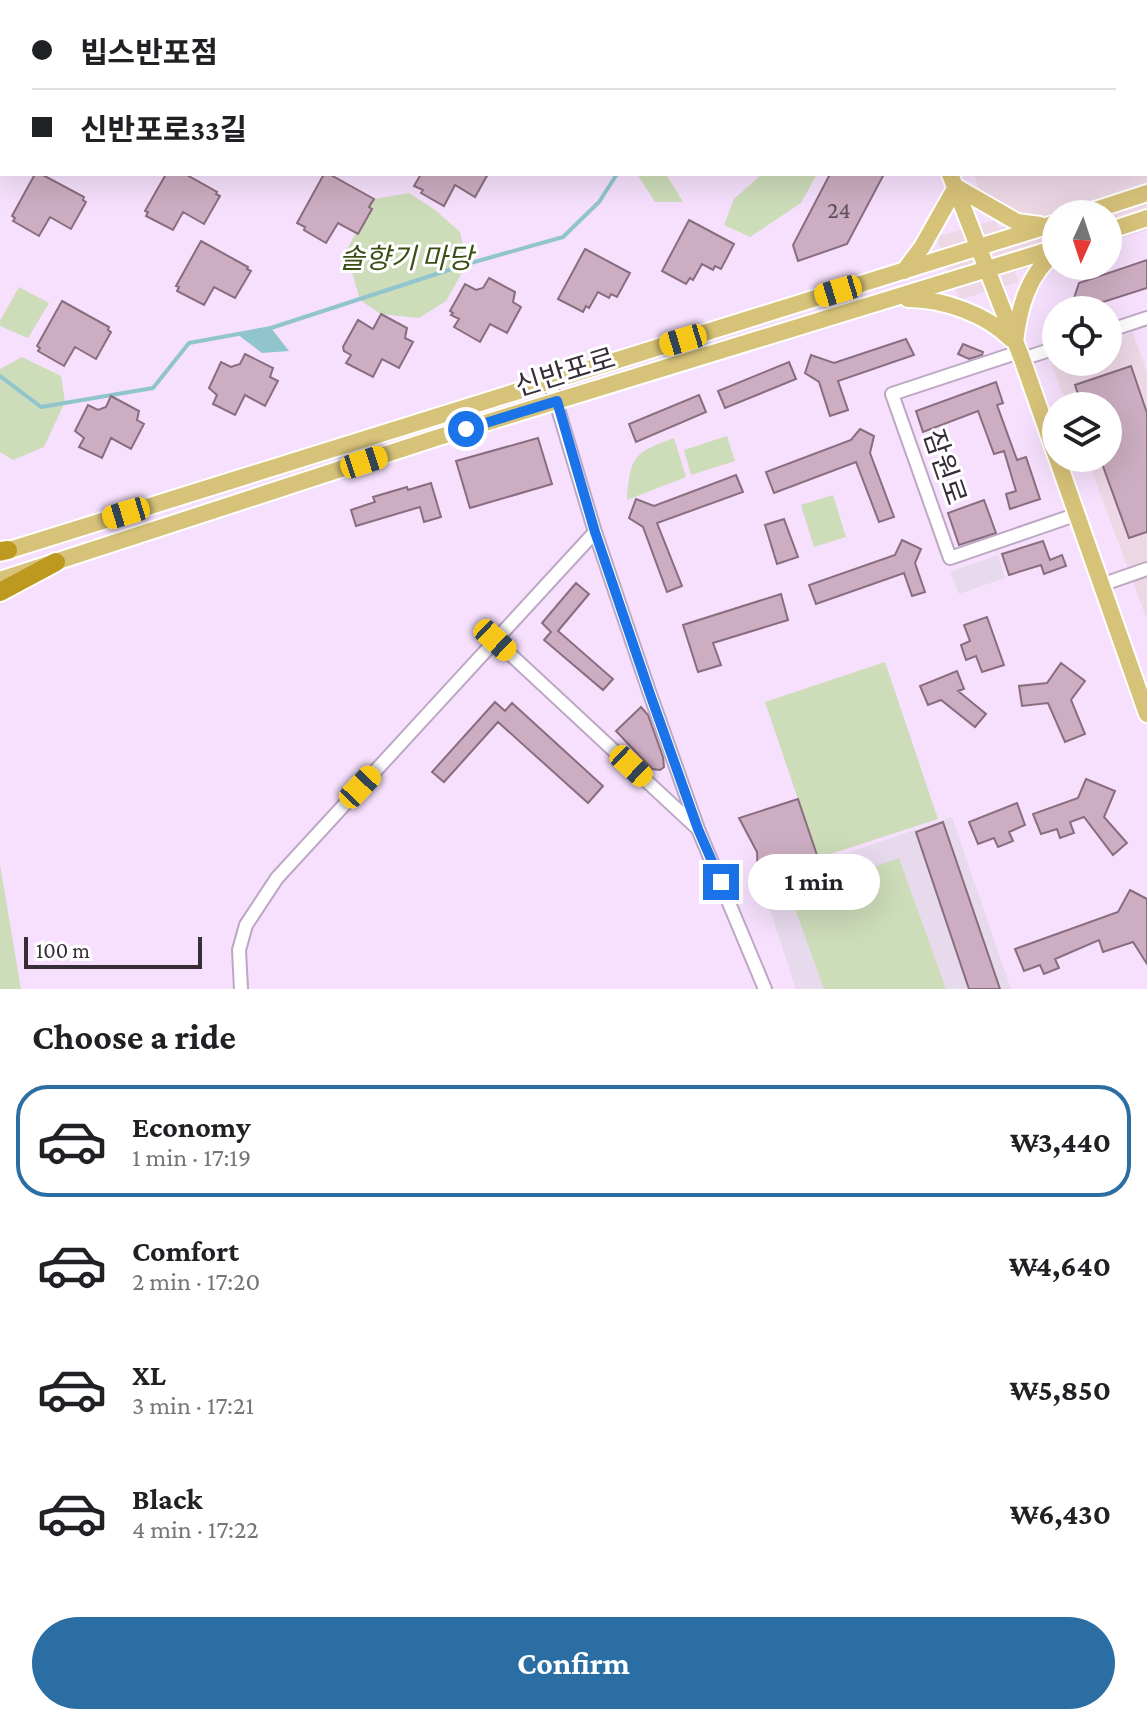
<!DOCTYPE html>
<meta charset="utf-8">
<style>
:root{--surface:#fff;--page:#f2f2f2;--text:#202124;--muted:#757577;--line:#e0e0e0;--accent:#2b6ea3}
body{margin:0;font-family:"Crimson Pro","Noto Sans KR",serif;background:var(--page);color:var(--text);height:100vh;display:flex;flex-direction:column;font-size:30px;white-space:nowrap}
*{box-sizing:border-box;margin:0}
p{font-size:26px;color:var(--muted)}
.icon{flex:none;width:44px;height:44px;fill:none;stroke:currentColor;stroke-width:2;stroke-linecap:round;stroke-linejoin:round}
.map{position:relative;height:989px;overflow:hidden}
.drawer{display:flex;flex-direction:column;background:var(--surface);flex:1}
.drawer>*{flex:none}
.hud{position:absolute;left:0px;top:0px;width:1148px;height:176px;box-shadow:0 8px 32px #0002;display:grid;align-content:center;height:176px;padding:0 32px;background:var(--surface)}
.needle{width:52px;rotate:183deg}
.buttons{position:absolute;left:1042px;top:200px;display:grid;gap:16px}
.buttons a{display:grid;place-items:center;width:80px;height:80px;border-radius:50%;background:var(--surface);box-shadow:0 8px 32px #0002;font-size:40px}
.scale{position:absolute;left:24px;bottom:20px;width:178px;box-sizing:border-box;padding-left:8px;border:4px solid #362d38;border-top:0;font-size:22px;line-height:28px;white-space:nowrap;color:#362d38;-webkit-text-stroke:6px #fff;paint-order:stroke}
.end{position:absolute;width:36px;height:36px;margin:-18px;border:10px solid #1a73e8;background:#fff;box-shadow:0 0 0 4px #fff}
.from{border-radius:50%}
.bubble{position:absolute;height:56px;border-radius:28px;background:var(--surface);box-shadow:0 8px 32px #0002;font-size:26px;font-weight:700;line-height:56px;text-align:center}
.car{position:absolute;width:24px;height:48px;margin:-24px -12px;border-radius:10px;box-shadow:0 0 6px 2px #0007;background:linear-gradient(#f5c518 24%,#345 0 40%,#f5c518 0 76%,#345 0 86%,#f5c518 0)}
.hud b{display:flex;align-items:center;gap:28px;height:76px;font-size:30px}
.hud b+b{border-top:2px solid var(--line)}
.hud i{width:20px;height:20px;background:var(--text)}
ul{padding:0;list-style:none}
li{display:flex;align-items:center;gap:24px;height:112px;margin:0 16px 12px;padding:0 16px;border:4px solid transparent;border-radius:32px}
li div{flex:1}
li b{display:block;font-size:30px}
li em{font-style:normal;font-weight:700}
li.on{border-color:var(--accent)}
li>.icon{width:72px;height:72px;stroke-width:1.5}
h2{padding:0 32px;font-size:36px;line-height:96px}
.action{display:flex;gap:16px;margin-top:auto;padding:16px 32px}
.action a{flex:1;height:92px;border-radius:48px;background:var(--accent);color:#fff;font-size:32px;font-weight:700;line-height:92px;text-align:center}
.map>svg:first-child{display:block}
.commercial{fill:#eed8e6}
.education{fill:#e7daed}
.green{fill:#cddcb9}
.water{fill:#91c5ce}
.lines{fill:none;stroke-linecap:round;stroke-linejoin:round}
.stream{stroke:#91c5ce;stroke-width:4}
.building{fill:#ccadc1;stroke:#896d7f;stroke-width:2}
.minor-casing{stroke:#bda8c4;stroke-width:16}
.major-casing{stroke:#fff;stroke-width:20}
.highway-casing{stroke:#fff;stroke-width:22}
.minor{stroke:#fff;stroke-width:12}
.major{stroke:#d7c279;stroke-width:16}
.highway{stroke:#bd9a1f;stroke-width:18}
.route{stroke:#1a73e8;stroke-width:10}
.labels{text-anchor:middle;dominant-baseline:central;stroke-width:6;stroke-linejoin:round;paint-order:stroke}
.number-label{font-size:24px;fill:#5c4d5a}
.park-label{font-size:28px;font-style:italic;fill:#3b4f14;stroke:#fff}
.street-label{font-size:28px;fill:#362d38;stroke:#fff}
</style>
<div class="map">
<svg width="1147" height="989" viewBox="0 0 1147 989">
<rect width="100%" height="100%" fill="#f6e0fd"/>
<!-- commercial -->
<path class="commercial" d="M919 0H1147V230L1108 243V214H1056V259L1015 272 1018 282 959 300 936 237 995 220 999 228 1031 218 1007 209 979 191 974 174H1146V2Z
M1133 332 1147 373V620L1087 458H1108V406H1067L1051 362H1108V341Z"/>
<!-- education -->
<path class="education" d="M100 0H323L324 2H101Z
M336 0H489L488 2Z
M998 555 1005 578 959 594 950 572Z
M952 817 1011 989H796L761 883Z"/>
<!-- green -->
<path class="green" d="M637 174H666L683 202H655Z
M762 174H817L801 203 750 237 724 225 734 199Z
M409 193 435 210 460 232 467 264 446 301 419 318 381 314 360 300 346 251 374 199Z
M19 287 49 303 28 338 0 326V321Z
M22 357 61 376 65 402 44 447 13 460 0 452V369Z
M727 436 735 461 691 475 684 450Z
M674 438 686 477 627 500C630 457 633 453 674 438Z
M833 495 846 537 814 547 801 505Z
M885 662 938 819 818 858 765 702Z
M899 858 946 989H824L791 897Z
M0 865 21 989H0Z"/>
<!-- water -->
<path class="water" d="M271 328 289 351 262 353 237 334Z"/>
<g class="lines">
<!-- stream -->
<path class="stream" d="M0 376 41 407 153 388 189 343 271 328 467 264 563 237 599 202 617 174"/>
</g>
<!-- building -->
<path class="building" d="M35 174H41L84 197 83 200 86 202 71 229 50 217 39 236 13 221 15 218 12 216Z
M166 174H185L217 192 216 194 220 196 204 224 183 212 173 230 146 216 148 212 145 211Z
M324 174H329L374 199 369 207 372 209 358 234 338 223 326 243 304 230 305 227 297 223Z
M421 174H488L475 197 455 185 444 206 421 193 423 190 414 186Z
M830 174H884L847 244 798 261 793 245Z
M689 220 734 244 721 269 715 266 713 270 702 264 693 280 690 278 686 284 662 271Z
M201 241 248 267 247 269 251 271 235 298 214 287 204 305 177 291 179 287 176 286Z
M585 249 630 273 617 297 611 294 609 298 598 292 589 308 586 306 583 312 558 299Z
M1147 260V288L1078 310 1074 298 1079 283Z
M489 278 515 292 513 302 521 307 507 333 490 324 480 342 454 327 459 319 451 315 453 313 450 311 465 284 476 290 483 288Z
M62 301 109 327 108 330 111 332 96 359 75 347 64 366 38 351 40 348 37 346Z
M381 314 407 328 405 338 413 342 399 368 382 359 373 377 346 363 351 355 344 351 343 347 358 320 373 329Z
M906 339 914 355 838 381 848 410 830 416 819 382 805 373 811 355 834 363Z
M963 344 983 352 982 355 969 359 958 354Z
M245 354 273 368 270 377 278 381 265 406 245 395 235 415 213 404 217 395 209 388 221 362 231 367 240 364Z
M789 362 796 379 725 408 718 391Z
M1131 366 1147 413V532L1129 538 1100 458H1108V406H1082L1075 385Z
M996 382 1003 403 997 405 1017 460 1026 457 1040 499 1010 509 1006 494 1016 491 1004 451 994 454 978 411 923 432 916 411Z
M699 395 706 412 636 442 629 424Z
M111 396 139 411 137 420 144 424 131 449 111 438 102 458 79 447 84 438 75 431 88 405 98 410 106 407Z
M860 429 874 436 870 453 894 517 879 522 856 462 774 493 766 472 851 440Z
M538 438 552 484 470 508 456 461Z
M736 475 743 492 657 523 682 586 667 592 643 527 629 518 636 499 654 506Z
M431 483 441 517 424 522 420 507 356 526 351 510 375 502 373 497 407 487 408 490Z
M984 500 996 533 959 545 948 513Z
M784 519 798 557 777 564 765 525Z
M902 540 921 549 915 563 925 592 912 596 904 573 816 604 809 585 895 555Z
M1043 541 1050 560 1062 555 1066 566 1044 574 1041 565 1009 575 1002 554Z
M576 583 589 594 558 631 613 679 603 690 544 640 551 632 542 623Z
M781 594 788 620 713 643 721 665 698 672 683 625Z
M987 617 1004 665 982 672 976 656 966 660 961 645 970 641 964 625Z
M1061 663 1085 681 1071 700 1085 734 1065 742 1048 703 1022 706 1019 686 1047 683Z
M957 671 964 689 958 691 986 714 975 727 941 700 928 705 920 686Z
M495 702 505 711 512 703 603 786 588 803 498 722 444 782 432 772Z
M641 707 648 715 663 757 664 767 660 770 652 769 616 731Z
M1086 779 1115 791 1104 817 1127 843 1113 855 1084 817 1070 822 1074 833 1060 838 1057 829 1041 834 1033 814 1078 798Z
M798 799 818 858 758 878 757 852 739 818Z
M1017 803 1025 825 1009 832 1013 841 998 847 994 838 978 844 969 822Z
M943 822 1000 989H969L916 832Z
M1130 890 1147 899V964L1133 942 1103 952 1099 940 1055 959 1059 968 1044 974 1040 965 1024 971 1015 949 1118 912Z"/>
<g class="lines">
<!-- minor casing -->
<g class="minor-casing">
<path id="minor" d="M1108 331 1147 318
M1019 352 892 394 950 558 1075 515
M1022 359 1056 348
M550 382 595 532 650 694 698 829 765 989
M1101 585 1147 569
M495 640 696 827
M241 989 239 950 246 925 277 878 595 532"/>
</g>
<!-- major casing -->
<g class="major-casing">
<path id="major" d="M883 0 884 2
M950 174 1022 359 1147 714
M956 187 1017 222 1040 225
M1083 214 1147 193
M1108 231 1147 218
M904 271 922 247 956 187
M908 299C943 299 986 314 1011 339
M1015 342C1019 308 1028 274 1056 252
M0 553 1056 223
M0 580 436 438 1056 248"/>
</g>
<!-- highway casing -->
<g class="highway-casing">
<path id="highway" d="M0 551 8 550
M0 592 56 562"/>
</g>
<!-- minor -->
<use href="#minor" class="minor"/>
<!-- major -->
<use href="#major" class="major"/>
<!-- highway -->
<use href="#highway" class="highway"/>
</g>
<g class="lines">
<!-- route -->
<path class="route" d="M466 429 557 401 595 532 650 694 698 829 721 882"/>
</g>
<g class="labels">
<!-- number labels -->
<g class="number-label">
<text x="839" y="209">24</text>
</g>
<!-- park labels -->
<g class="park-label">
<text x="406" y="258">솔향기 마당</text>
</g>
<!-- street labels -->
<g class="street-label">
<text transform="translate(565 372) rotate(-17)">신반포로</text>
<text transform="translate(945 467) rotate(71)">잠원로</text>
</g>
</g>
</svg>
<div class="buttons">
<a><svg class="needle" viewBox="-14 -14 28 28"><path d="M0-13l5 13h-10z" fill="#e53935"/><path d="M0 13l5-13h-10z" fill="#757577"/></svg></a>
<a><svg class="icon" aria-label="locate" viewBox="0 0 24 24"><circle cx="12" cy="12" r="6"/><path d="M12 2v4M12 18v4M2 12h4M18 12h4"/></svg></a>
<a><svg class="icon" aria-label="layers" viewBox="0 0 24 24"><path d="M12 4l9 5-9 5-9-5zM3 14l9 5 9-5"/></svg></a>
</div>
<div class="scale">100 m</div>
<i class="end from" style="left:466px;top:429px"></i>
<i class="end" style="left:721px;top:882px"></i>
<div class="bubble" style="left:748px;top:854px;width:132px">1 min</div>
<i class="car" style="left:838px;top:291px;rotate:253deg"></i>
<i class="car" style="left:683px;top:340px;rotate:253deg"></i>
<i class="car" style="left:364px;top:462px;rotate:72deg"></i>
<i class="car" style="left:126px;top:513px;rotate:253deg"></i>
<i class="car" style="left:495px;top:640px;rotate:133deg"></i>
<i class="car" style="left:631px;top:766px;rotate:133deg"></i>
<i class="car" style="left:360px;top:787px;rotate:43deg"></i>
<div class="hud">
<b><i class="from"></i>빕스반포점</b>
<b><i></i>신반포로33길</b>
</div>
</div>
<section class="drawer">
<h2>Choose a ride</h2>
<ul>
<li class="on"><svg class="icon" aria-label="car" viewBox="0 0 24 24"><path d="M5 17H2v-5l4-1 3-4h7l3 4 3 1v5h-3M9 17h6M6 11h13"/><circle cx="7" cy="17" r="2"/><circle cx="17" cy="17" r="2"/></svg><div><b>Economy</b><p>1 min · 17:19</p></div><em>₩3,440</em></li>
<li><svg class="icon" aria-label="car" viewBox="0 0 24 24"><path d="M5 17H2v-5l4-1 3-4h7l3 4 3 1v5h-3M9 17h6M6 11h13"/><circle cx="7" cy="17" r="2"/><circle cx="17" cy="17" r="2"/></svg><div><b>Comfort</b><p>2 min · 17:20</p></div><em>₩4,640</em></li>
<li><svg class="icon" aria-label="car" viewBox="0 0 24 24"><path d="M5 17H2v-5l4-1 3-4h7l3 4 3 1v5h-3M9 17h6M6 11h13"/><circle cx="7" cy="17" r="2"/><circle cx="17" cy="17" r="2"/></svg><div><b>XL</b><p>3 min · 17:21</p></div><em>₩5,850</em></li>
<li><svg class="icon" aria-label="car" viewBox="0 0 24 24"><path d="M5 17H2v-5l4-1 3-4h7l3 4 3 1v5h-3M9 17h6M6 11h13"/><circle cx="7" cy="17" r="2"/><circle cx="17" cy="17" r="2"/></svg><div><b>Black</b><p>4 min · 17:22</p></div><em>₩6,430</em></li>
</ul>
<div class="action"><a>Confirm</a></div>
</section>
